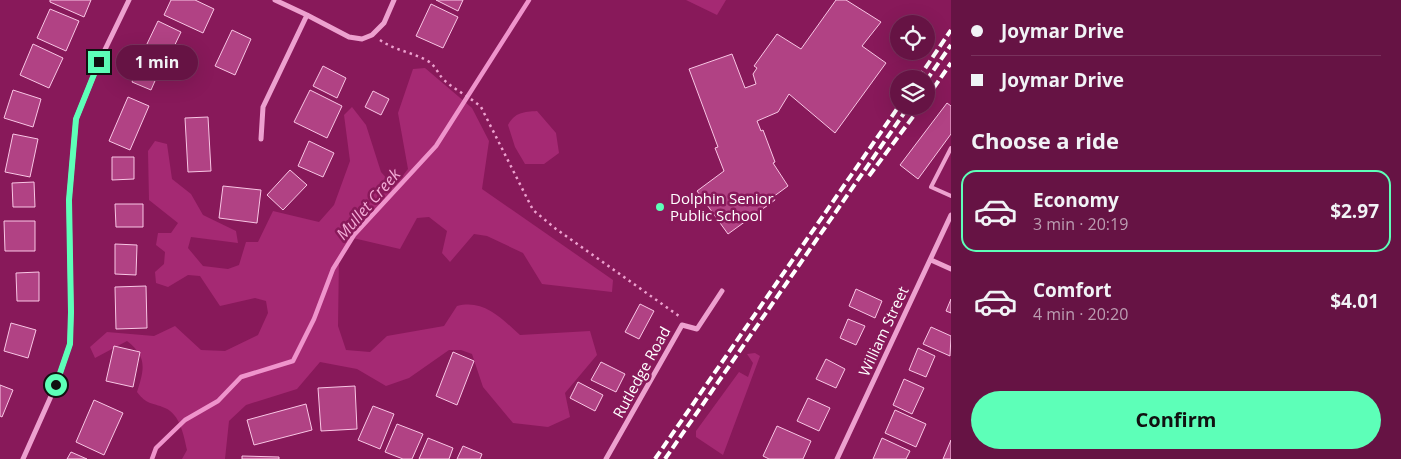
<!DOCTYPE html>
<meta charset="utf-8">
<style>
:root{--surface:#661344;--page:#6e204f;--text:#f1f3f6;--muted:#bc9eb2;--line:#79325d;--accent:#5dffb8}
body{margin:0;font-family:"Open Sans",sans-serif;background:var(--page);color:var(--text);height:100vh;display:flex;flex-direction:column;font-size:19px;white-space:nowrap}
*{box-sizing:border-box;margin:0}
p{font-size:16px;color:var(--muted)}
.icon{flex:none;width:28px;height:28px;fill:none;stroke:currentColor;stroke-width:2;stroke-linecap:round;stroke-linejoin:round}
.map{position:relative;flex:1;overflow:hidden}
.panel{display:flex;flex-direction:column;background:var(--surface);width:450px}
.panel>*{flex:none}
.banner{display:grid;align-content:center;height:110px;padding:0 20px;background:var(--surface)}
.fabs{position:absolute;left:890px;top:15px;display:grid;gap:10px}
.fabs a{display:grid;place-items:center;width:45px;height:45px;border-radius:50%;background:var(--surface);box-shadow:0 5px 20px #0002,0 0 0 1px var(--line);font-size:25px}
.end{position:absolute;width:22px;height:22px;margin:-11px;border:6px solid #5dffb8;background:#111;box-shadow:0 0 0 2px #111}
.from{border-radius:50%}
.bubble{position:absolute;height:35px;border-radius:18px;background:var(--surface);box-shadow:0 5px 20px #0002,0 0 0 1px var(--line);font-size:16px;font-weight:700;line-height:35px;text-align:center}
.banner b{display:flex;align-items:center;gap:18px;height:48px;font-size:19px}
.banner b+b{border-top:1px solid var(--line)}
.banner i{width:12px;height:12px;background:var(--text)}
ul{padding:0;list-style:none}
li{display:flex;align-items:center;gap:15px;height:82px;margin:0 10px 8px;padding:0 10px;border:2px solid transparent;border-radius:15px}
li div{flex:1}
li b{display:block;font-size:19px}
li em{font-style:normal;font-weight:700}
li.active{border-color:var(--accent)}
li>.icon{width:45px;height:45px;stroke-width:1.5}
h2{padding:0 20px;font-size:22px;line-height:60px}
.cta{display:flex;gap:10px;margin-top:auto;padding:10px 20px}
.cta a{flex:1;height:58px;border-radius:30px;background:var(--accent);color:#111;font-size:20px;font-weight:700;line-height:58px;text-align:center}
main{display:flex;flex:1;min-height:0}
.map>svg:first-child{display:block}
.green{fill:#a52973}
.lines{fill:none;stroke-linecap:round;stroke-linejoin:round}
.stream{stroke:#ef94cc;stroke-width:4.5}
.building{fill:#b14284;stroke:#f9c6e5}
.path{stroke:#eda1cf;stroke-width:2.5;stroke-dasharray:2.5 4;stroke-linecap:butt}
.service{stroke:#eda1cf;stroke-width:4}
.minor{stroke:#eda1cf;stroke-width:5}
.rail{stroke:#fff;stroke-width:4;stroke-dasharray:9 4;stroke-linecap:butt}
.route{stroke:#5dffb8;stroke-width:6}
.poi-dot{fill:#5dffb8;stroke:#88195a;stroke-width:2}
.labels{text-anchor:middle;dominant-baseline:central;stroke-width:5;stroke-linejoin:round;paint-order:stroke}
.poi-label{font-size:15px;fill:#fff;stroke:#88195a;text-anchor:start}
.street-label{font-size:15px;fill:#fff;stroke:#88195a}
.water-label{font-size:16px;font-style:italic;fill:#f4add8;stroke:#88195a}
</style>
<main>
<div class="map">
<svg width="951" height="459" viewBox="0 0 951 459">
<rect width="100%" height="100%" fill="#88195a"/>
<!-- green -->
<path class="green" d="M686 0H726L717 15Z
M425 68 472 108 489 141 482 189 613 280 612 292 542 284 523 253 487 236 474 234 450 262 442 253 447 231 429 217 417 218 400 249 353 238 339 257 338 326 346 350 370 352 387 336 444 326 457 306C484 299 501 318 520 335L590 331 597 355 565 393 570 417 548 427 513 423 483 387 472 354 461 350H449L409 378 386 386 357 369 320 362 297 389 246 405 229 421 225 459H182L187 450C184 436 180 414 165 408 151 402 147 405 137 392 144 370 148 357 127 341L95 358 90 347 107 332 154 336 175 326 201 350 225 351 258 335 268 313 266 301 255 298 220 306 200 276 188 275 168 287 156 283 155 272 164 264 165 252 156 245 158 233H171L178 223 149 200 148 151 155 141 167 144 172 179 191 194 203 215 236 231 238 243 191 237 188 248 203 266 228 269 239 265 246 242H258L273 211 319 222 334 205 350 161 344 115 352 107 366 125 381 172 389 181 401 178 408 169 398 113 413 69Z
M537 111 556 133 559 153 544 164H525L515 147 508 125C515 112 524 112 537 111Z
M755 353 760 356 723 455 696 437V431L739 372 748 377 753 363 747 354Z"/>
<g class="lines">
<!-- stream -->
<path class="stream" d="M152 459 156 448 185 420 218 401 241 377 293 361 314 319 333 269 354 235 436 146 529 0"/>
</g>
<!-- building -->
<path class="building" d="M50 0H91L84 17 50 2Z
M171 0H195L214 9 203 33 164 15Z
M436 0H463L458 11Z
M836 0H846L881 22 862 46 886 63 835 133 789 94 778 112 757 121 761 131 763 130 775 162 773 163 788 186 773 197 775 200 728 234 697 191 724 171 715 148 718 147 689 69 732 54 745 88 756 84 753 74 757 68 754 66 777 34 801 49Z
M431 4 458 17 443 48 416 36Z
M50 9 79 21 66 51 37 38Z
M158 21 181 32 169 57 146 46Z
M232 30 251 39 235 75 215 66Z
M33 44 63 58 49 88 20 75Z
M142 58 161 67 151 90 132 82Z
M323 66 346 78 337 98 313 86Z
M13 90 41 99 33 127 4 118Z
M310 90 342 106 327 138 294 122Z
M373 91 389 99 381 115 365 107Z
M128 97 149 106 130 150 109 141Z
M947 103 951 106V134L918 179 900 165Z
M208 117 211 171 188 172 185 118Z
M13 134 38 139 30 177 5 172Z
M309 141 334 153 323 177 298 166Z
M112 157H134V179L112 180Z
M290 170 307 185 283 210 267 195Z
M34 182 35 207H13L12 183Z
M223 186 261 190 257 223 219 218Z
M115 204H143V227H116Z
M4 221H35V251H5Z
M115 244 137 245 136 275 115 274Z
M39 272V301H17L16 273Z
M146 286 147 328 116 329 115 287Z
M856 289 882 301 875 318 849 306Z
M951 299V313L946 311Z
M640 304 654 311 639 339 625 332Z
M848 319 865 326 856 345 840 338Z
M11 323 36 330 28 358 4 351Z
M931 327 951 336 950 356 923 344Z
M114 346 140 352 133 387 106 381Z
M918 348 935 356 926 377 909 370Z
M453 352 474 361 457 405 436 396Z
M826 359 845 369 836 388 816 379Z
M601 362 625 374 616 392 591 380Z
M904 379 924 388 912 414 893 405Z
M578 382 603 395 595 411 570 398Z
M0 385 13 390 2 417 0 416Z
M355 386 357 429 321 431 318 388Z
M808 398 830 408 819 431 797 421Z
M94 400 123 413 104 455 76 442Z
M306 404 312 430 254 445 247 420Z
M373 406 394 414 380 449 358 440Z
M895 410 926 424 916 447 885 433Z
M397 424 423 434 412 459H403L385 452Z
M777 426 811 441 803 459H769L763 456Z
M428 438 453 448 449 459H419Z
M882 438 910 451 906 459H873Z
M951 440V459H943Z
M463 446 482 454 480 459H457Z
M71 452 87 459H67Z
M242 456 279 457V459H242Z"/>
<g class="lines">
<!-- path -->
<path class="path" d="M380 40C394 50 411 52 426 60 436 65 437 73 444 80 455 90 470 97 481 107L533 210 556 229 679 316"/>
<!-- service -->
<path class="service" d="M951 148 931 187 951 196"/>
<!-- minor -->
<path class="minor" d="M275 0 307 15 349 37 362 39 372 35 384 23 394 0
M261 139 263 107 307 15
M931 260 951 269
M23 459 56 385 70 344 71 312 69 200 76 119 99 62 129 0
M606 459 682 325 697 329 722 291
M837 459 951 215"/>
<!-- rail -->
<path class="rail" d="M918 79 951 30
M926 81 951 45
M926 99 951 63
M869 176 921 106
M655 459 899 106
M665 459 909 106"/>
</g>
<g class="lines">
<!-- route -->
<path class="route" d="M56 385 70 344 71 312 69 200 76 119 99 62"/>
</g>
<!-- markers -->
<circle class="poi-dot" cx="660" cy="207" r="5"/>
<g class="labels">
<!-- poi labels -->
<g class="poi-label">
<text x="670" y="198">Dolphin Senior<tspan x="670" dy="17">Public School</tspan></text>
</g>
<!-- street labels -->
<g class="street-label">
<text transform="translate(883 331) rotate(-65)">William Street</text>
<text transform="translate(641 372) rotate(-61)">Rutledge Road</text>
</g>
<!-- water labels -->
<g class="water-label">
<text transform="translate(368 204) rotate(-49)">Mullet Creek</text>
</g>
</g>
</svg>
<div class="fabs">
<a><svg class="icon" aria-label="locate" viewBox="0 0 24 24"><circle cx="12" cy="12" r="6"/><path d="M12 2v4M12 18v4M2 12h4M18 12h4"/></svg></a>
<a><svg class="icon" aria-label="layers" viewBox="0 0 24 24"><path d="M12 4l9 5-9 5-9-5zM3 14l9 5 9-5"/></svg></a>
</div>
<i class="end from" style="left:56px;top:385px"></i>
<i class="end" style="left:99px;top:62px"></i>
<div class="bubble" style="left:116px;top:45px;width:82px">1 min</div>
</div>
<section class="panel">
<div class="banner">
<b><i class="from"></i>Joymar Drive</b>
<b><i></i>Joymar Drive</b>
</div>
<h2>Choose a ride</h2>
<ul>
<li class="active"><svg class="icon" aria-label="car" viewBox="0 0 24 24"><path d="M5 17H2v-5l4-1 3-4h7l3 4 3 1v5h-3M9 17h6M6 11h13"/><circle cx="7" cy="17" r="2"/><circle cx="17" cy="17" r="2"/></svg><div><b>Economy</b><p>3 min · 20:19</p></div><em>$2.97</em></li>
<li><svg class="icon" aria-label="car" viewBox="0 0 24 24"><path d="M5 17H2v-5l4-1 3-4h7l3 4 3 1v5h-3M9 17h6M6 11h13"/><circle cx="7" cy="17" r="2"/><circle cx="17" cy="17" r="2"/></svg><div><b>Comfort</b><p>4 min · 20:20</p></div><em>$4.01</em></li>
</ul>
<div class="cta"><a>Confirm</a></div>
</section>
</main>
